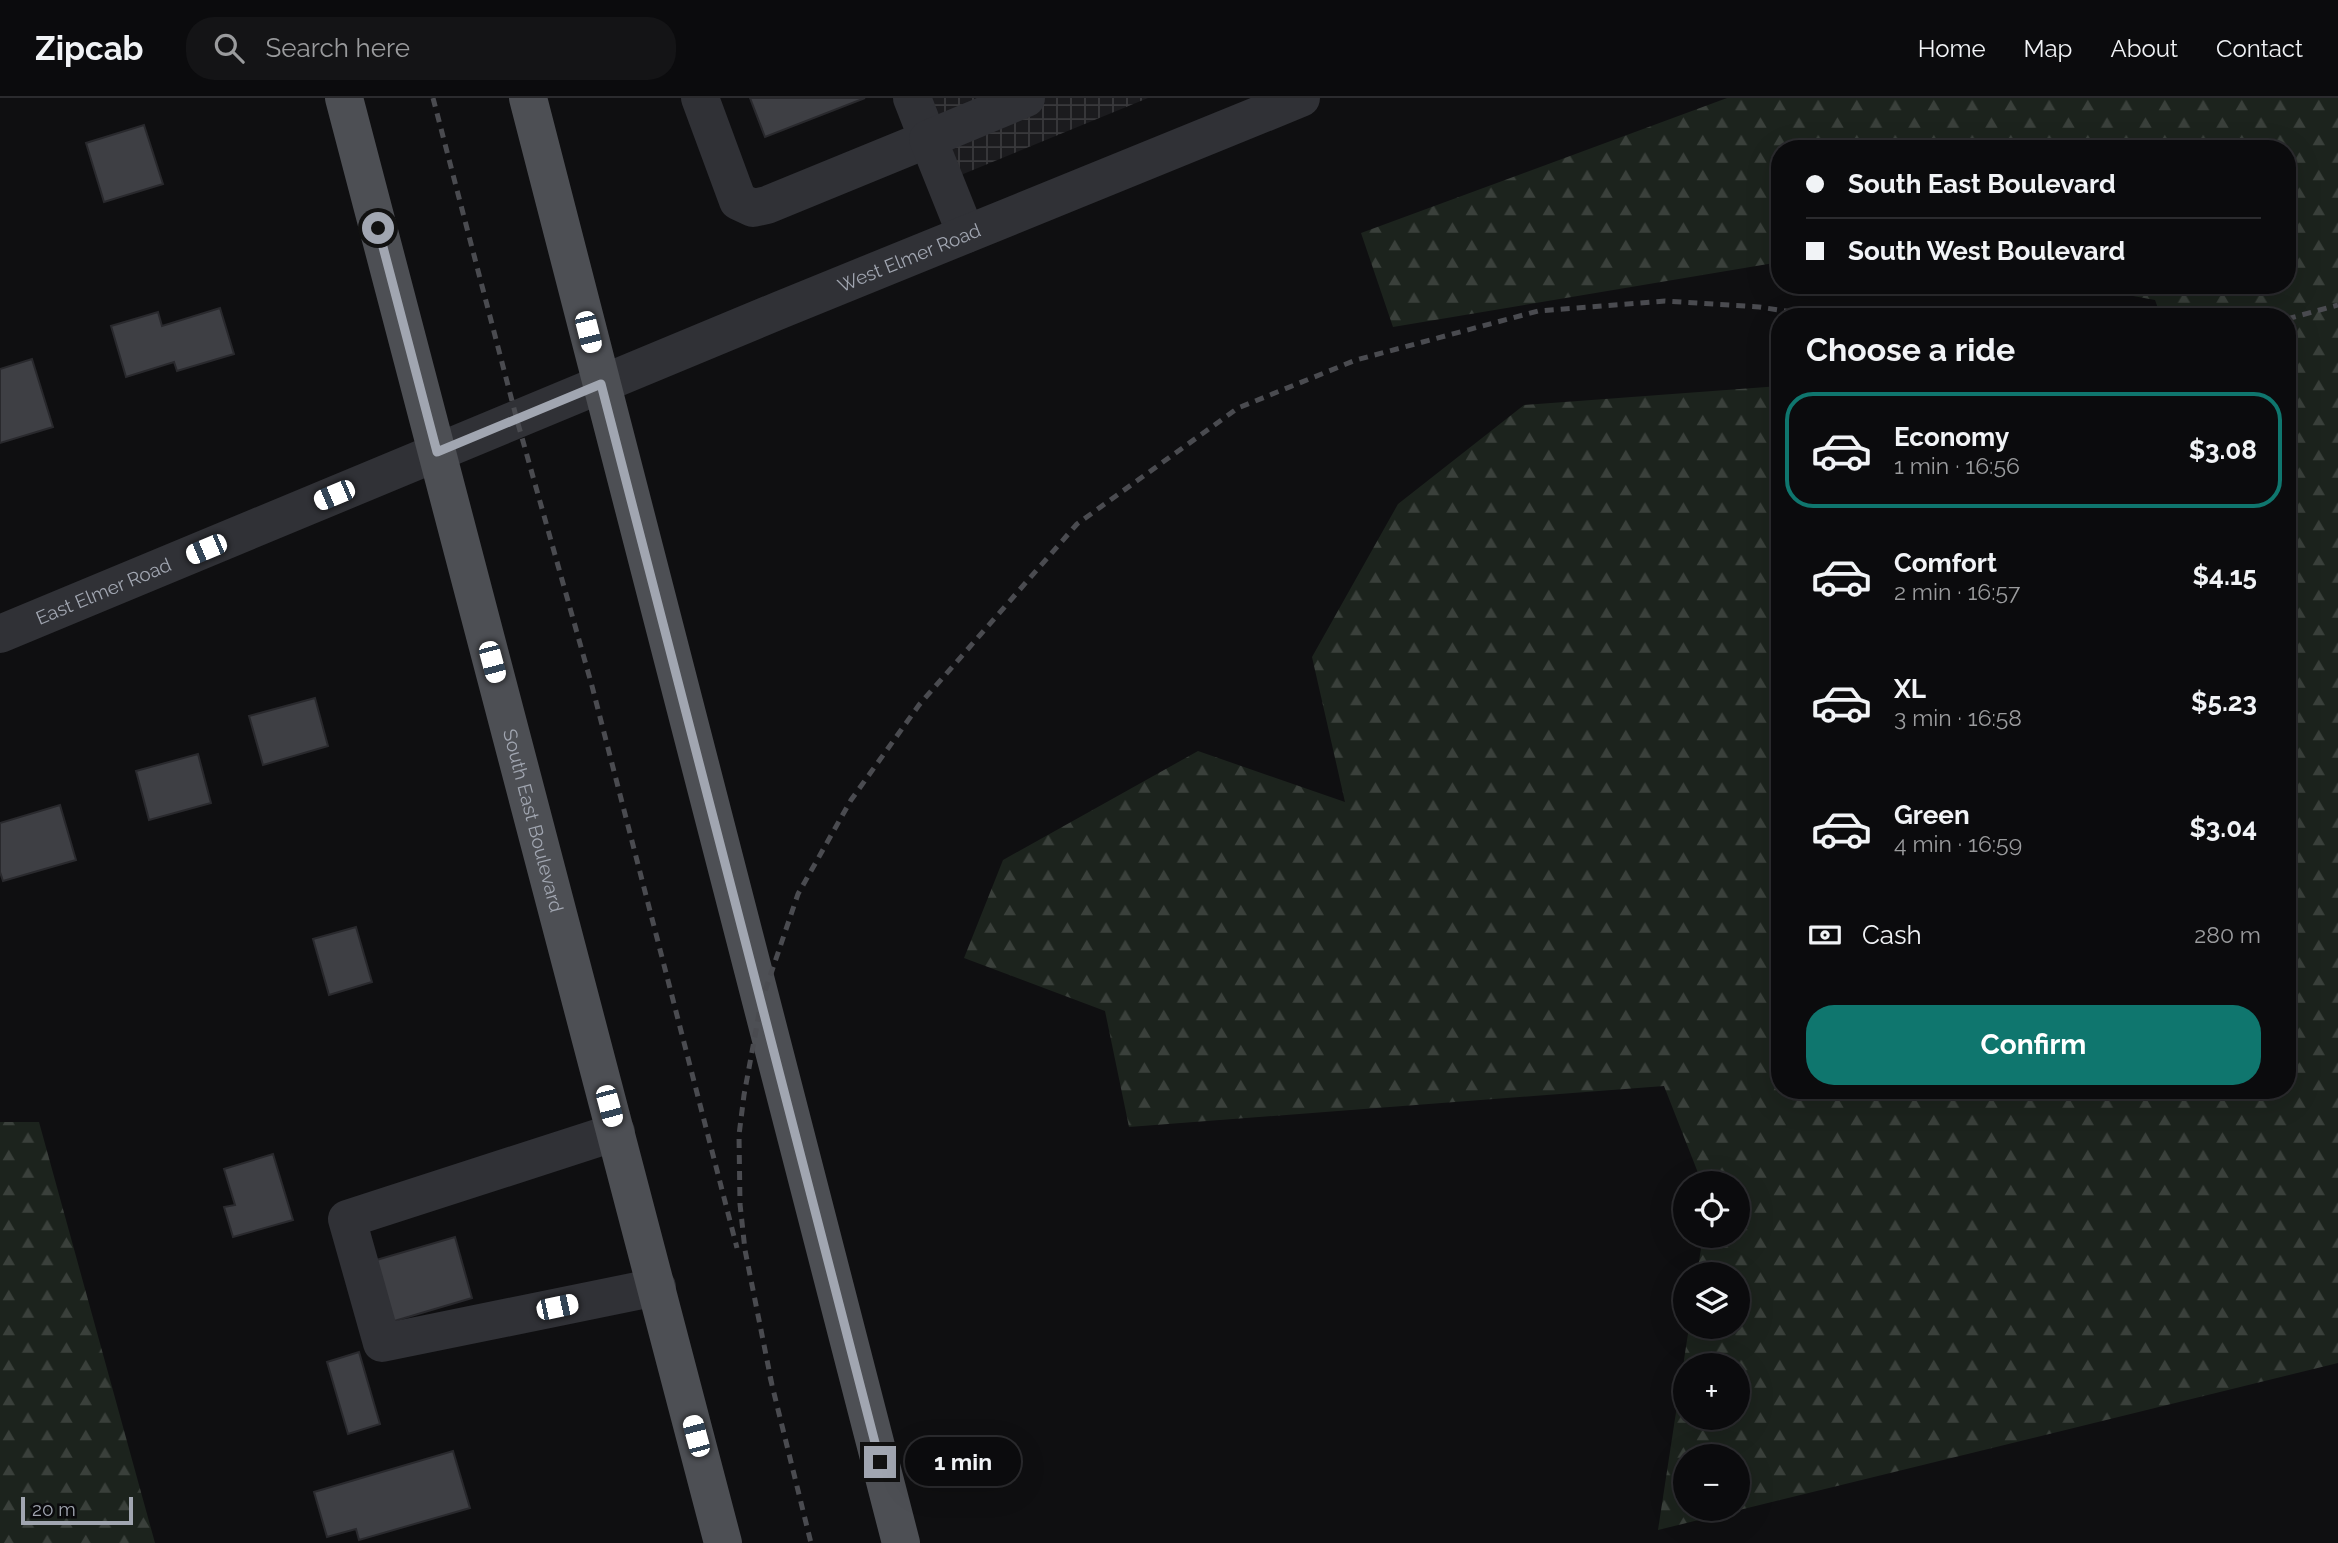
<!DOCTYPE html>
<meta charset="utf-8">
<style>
:root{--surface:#0b0b0d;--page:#141416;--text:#f1f3f6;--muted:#9a9b9d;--line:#2b2b2e;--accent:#0f766e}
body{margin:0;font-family:Raleway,sans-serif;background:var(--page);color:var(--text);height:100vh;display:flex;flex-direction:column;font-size:26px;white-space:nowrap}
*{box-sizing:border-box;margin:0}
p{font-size:23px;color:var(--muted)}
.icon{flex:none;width:38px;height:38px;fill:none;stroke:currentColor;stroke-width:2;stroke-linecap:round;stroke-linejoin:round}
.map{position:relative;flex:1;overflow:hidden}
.sheet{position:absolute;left:1771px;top:210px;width:525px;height:791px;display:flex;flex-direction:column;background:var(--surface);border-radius:28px;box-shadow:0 7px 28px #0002,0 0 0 2px var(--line)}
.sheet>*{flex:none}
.top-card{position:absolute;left:1771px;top:42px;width:525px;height:154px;border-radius:28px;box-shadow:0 7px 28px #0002,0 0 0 2px var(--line);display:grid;align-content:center;height:154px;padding:0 35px;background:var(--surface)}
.controls{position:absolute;left:1673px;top:1073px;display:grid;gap:14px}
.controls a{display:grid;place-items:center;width:77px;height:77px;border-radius:50%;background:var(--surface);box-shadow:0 7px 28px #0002,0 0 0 2px var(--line);font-size:35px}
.scale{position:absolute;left:21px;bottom:18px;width:112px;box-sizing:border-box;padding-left:7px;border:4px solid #a1a6b1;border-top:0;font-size:19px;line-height:24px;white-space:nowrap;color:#a1a6b1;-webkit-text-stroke:5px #0a0a0c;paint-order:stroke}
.end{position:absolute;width:32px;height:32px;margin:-16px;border:9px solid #a1a6b1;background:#111;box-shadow:0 0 0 4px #111}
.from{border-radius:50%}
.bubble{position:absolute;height:49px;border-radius:24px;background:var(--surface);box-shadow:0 7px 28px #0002,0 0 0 2px var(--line);font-size:23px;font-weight:700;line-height:49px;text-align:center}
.car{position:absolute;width:21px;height:42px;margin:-21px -10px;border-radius:9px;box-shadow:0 0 5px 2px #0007;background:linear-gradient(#fff 24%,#345 0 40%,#fff 0 76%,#345 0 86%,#fff 0)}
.top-card b{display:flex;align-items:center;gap:24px;height:66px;font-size:26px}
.top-card b+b{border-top:2px solid var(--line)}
.top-card i{width:18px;height:18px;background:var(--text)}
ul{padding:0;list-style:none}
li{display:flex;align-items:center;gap:21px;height:116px;margin:0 14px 10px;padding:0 21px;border:4px solid transparent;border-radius:28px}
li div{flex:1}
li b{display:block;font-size:26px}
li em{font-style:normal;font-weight:700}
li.on{border-color:var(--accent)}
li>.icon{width:63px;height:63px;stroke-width:1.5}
h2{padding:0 35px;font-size:32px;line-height:84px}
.pay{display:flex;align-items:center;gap:18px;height:77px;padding:0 35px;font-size:26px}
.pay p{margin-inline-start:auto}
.action{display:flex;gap:14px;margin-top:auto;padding:14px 35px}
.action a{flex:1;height:80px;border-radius:28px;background:var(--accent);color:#fff;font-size:28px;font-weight:700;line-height:80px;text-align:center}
header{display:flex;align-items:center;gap:42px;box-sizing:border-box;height:98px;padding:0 35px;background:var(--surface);border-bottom:2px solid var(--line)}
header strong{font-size:33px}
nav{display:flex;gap:38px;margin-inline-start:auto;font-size:24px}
.search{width:490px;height:63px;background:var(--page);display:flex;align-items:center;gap:18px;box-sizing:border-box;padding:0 24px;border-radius:28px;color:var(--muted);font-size:26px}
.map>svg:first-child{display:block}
.industrial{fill:url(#industrial-grid)}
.forest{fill:url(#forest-firs);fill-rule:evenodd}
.building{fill:#3e3f44;stroke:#29292d;stroke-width:2}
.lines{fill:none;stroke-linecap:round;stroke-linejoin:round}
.minor{stroke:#303136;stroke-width:38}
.major{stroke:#4d4f54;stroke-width:38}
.rail{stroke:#4a4b50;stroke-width:5;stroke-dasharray:9 7;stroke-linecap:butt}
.route{stroke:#a1a6b1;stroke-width:9}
.labels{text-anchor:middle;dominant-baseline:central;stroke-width:7;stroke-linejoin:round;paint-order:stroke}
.street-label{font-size:19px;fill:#a1a6b1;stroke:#0a0a0c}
</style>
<header>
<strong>Zipcab</strong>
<div class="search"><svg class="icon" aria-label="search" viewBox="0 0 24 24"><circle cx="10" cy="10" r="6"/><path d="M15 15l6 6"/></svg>Search here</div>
<nav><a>Home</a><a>Map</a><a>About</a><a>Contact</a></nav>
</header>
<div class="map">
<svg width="2338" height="1445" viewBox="0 0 2338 1445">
<defs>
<pattern id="industrial-grid" width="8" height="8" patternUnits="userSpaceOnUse" patternTransform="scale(1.75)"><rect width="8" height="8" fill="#1b1b1e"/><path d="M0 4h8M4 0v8" fill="none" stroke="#39393c"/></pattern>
<pattern id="forest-firs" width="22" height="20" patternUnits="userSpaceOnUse" patternTransform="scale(1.75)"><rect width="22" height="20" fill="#1c231d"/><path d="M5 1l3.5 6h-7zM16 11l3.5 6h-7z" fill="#3a403b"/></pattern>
</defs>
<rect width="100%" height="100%" fill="#0f0f11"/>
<!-- industrial -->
<path class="industrial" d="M917 0H1148L951 81Z"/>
<!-- forest -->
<path class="forest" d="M1727 0H2338V1265L1658 1432 1689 1229 1738 1228V1176H1697L1703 1138H1738V1085H1702L1664 988 1129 1029 1105 913 964 860 1003 762 1198 653 1345 704 1312 559 1398 406 1524 307 1780 288V992H2287V219H2161L2155 202 2073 187H2287V51H1780V164L1393 229 1361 135ZM1685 1267H1738V1320H1685ZM1685 1358H1738V1410H1685Z
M0 1024H39L155 1445H0Z"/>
<!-- building -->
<path class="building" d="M750 0H865L765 39Z
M144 27 163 86 104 104 86 45Z
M220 210 234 256 177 273 174 264 126 279 111 228 158 214 162 228Z
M32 261 53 329 0 345V271Z
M315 600 328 648 263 667 249 618Z
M198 656 211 705 149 722 136 673Z
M60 707 76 762 3 783 0 774V725Z
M356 829 372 884 329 897 313 841Z
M273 1056 293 1122 233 1139 224 1109 235 1107 224 1071Z
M455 1139 472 1200 391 1224 373 1163Z
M359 1254 380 1326 348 1336 327 1264Z
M453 1353 470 1410 359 1442 356 1431 327 1439 314 1394Z"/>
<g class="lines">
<!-- minor -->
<g class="minor">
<path d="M700 0 738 103 753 110 767 107 928 41 912 0"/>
<path d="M966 136 928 41 1026 0"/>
<path id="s1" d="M0 536 780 212 1301 0"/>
<path d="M616 1034 347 1121 382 1245 657 1189"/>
</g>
<!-- major -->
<g class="major">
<path id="s2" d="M344 0 723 1445"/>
<path d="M528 0 901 1445"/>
</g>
<!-- rail -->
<path class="rail" d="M433 0 517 322 592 588 737 1150
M2287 221 2338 207
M770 1279 811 1445
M772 1287 745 1152 740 1106 739 1037 744 997 761 905 798 796 851 702 919 607 1077 426 1238 310 1356 262 1538 213 1665 203 1759 209 1825 219"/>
</g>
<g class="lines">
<!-- route -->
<path class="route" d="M378 130 437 354 601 286 880 1364"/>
</g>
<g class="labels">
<!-- street labels -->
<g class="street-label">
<text stroke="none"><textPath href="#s1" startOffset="984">West Elmer Road</textPath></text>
<text stroke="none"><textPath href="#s1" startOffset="112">East Elmer Road</textPath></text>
<text stroke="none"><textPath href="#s2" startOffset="747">South East Boulevard</textPath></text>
</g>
</g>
</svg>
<div class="controls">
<a><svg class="icon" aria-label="locate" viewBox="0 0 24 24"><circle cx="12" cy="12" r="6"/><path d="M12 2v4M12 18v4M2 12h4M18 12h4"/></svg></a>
<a><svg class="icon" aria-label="layers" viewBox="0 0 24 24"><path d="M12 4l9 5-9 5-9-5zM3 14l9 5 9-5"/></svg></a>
<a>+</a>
<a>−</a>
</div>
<div class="scale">20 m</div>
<i class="end from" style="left:378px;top:130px"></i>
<i class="end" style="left:880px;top:1364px"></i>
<div class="bubble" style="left:905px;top:1339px;width:116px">1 min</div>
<i class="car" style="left:588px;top:234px;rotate:166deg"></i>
<i class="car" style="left:334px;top:397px;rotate:247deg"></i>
<i class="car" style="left:206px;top:451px;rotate:247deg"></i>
<i class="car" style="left:492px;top:564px;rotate:165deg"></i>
<i class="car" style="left:609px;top:1008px;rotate:165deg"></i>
<i class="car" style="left:557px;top:1209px;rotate:78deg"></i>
<i class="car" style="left:696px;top:1338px;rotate:345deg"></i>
<div class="top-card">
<b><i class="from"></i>South East Boulevard</b>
<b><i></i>South West Boulevard</b>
</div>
<section class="sheet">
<h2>Choose a ride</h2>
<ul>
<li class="on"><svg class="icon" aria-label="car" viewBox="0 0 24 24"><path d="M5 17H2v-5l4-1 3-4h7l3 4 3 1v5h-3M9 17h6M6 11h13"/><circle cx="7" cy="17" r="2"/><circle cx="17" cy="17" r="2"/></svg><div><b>Economy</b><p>1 min · 16:56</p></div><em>$3.08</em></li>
<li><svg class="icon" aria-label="car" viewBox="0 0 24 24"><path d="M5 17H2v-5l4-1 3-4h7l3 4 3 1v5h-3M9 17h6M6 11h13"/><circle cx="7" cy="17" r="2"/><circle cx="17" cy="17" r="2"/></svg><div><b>Comfort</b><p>2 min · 16:57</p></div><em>$4.15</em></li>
<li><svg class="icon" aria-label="car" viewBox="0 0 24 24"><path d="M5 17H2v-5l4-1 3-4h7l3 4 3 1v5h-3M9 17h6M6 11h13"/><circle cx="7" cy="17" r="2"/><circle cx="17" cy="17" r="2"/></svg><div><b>XL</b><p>3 min · 16:58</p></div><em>$5.23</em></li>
<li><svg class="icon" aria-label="car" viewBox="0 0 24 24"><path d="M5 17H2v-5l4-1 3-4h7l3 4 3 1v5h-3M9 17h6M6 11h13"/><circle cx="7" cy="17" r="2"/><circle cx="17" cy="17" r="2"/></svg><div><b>Green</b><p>4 min · 16:59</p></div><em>$3.04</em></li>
</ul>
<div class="pay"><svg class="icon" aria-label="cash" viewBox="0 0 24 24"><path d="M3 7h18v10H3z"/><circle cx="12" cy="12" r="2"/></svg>Cash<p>280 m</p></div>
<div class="action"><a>Confirm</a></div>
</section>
</div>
